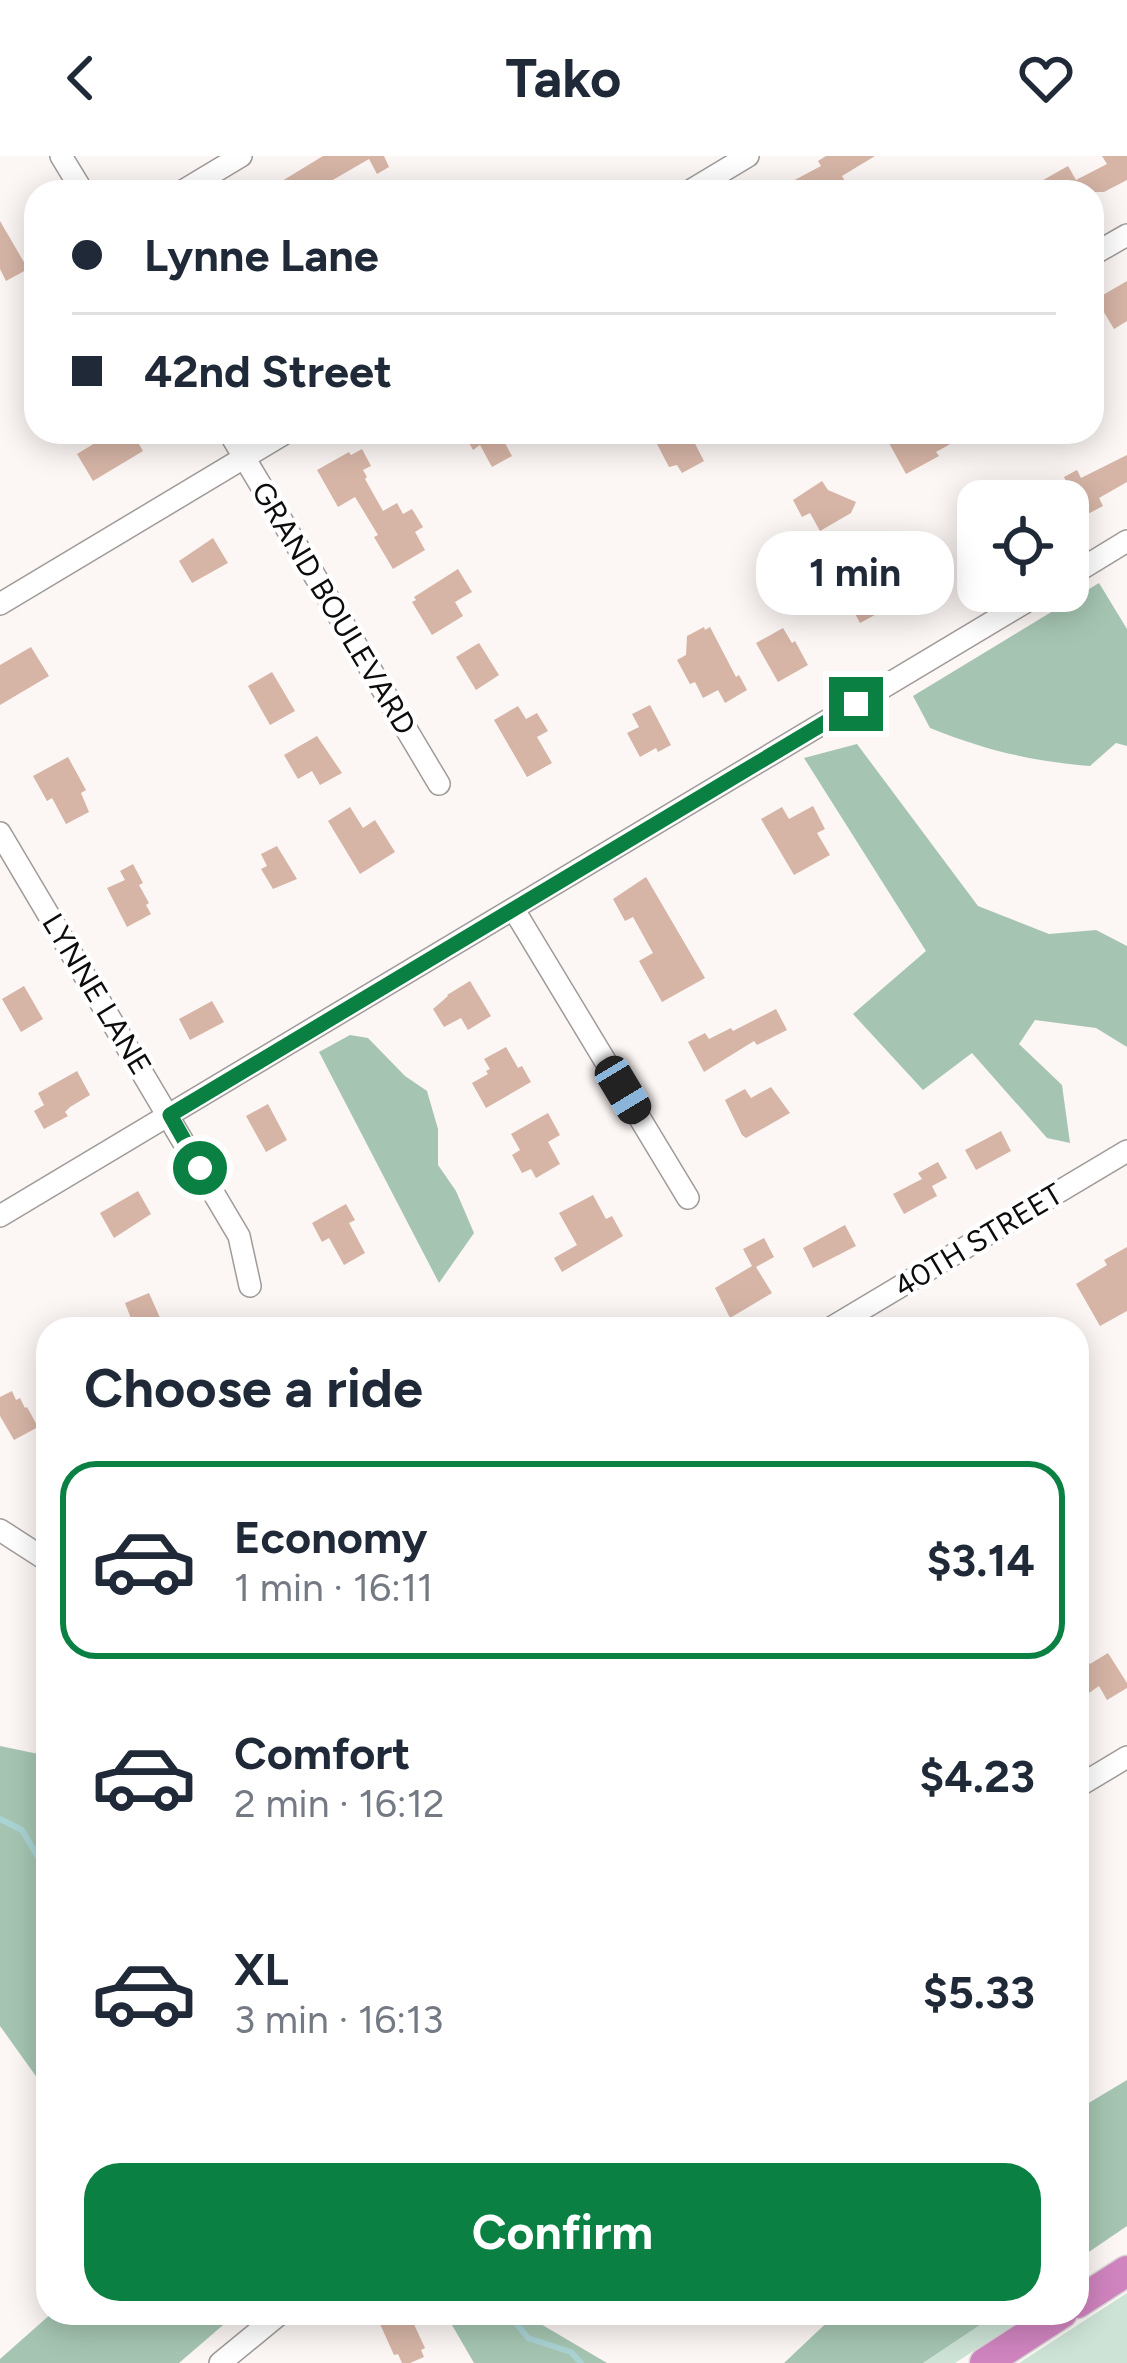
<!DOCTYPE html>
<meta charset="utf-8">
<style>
:root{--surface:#fff;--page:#f2f2f3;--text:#1f2937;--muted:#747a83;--line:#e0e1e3;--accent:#0b8043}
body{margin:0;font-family:Figtree,sans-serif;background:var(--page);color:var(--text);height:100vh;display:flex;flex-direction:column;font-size:45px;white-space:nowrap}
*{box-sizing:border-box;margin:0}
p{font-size:39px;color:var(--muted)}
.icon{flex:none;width:66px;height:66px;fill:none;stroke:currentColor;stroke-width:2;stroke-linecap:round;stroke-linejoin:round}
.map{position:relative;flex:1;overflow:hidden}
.sheet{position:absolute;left:36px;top:1161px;width:1053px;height:1008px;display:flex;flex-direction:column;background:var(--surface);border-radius:36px;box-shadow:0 6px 30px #0003}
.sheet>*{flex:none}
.hud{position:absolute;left:24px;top:24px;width:1080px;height:264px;border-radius:36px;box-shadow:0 6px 30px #0003;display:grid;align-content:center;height:264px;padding:0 48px;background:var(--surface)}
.buttons{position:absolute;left:957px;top:324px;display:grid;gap:24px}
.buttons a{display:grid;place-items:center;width:132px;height:132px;border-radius:24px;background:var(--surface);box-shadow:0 6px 30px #0003;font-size:60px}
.end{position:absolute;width:54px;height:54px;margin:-27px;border:15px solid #0b8043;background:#fff;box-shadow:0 0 0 6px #fff}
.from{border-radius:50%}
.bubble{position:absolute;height:84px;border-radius:36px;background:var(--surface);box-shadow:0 6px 30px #0003;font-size:39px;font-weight:700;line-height:84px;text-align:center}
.car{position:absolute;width:36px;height:72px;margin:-36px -18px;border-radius:15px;box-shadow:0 0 9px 3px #0007;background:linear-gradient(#222 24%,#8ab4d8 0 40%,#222 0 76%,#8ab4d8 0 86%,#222 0)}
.hud b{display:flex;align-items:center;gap:42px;height:114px;font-size:45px}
.hud b+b{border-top:3px solid var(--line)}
.hud i{width:30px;height:30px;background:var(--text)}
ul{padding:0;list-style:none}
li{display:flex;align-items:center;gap:36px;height:198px;margin:0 24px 18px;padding:0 24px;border:6px solid transparent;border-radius:36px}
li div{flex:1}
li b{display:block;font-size:45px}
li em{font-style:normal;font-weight:700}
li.on{border-color:var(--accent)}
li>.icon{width:108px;height:108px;stroke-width:1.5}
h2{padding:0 48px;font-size:54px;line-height:144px}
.button{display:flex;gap:24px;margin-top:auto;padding:24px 48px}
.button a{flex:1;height:138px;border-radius:36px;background:var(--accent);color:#fff;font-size:48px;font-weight:700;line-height:138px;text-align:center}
header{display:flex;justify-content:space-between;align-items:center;height:156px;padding:0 48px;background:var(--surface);font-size:54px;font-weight:700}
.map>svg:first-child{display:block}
.green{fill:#cde3d6}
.forest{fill:#a5c5b2}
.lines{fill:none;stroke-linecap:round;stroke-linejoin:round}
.stream{stroke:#aad3d4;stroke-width:6}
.building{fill:#d6b5a6}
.minor-casing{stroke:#a09b99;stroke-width:24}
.highway-casing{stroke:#d4d3d3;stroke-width:33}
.minor{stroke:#fff;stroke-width:21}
.highway{stroke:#d084bf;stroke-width:30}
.route{stroke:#0b8043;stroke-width:15}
.labels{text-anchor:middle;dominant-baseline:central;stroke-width:9;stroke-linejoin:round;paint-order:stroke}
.street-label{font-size:30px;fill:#0e0c0b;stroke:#fff}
</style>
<header><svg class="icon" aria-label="back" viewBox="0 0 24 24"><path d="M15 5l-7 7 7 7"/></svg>Tako<svg class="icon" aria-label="heart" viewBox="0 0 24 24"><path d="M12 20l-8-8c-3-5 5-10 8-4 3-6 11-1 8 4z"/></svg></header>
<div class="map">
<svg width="1127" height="2207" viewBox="0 0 1127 2207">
<rect width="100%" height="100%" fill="#fcf6f4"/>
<!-- green -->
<path class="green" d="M1127 2137V2207H1019Z
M998 2157H1032L955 2207H923Z"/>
<!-- forest -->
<path class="forest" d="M1099 427 1127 473V590L1116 587 1090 610C1030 605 985 594 930 572L913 540Z
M857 588 978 750 1049 778 1096 774 1127 790V891L1096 872 1035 864 1019 888 1062 929 1070 987 1047 982 972 897 923 934 853 858 926 795 804 602Z
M350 879 368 882 405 920 427 935 438 973V1009L456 1035 474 1077 439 1127 319 896Z
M0 1590 48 1600V1937L0 1870Z
M1127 1924V2070L1077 2104V1954Z
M52 2157H237L179 2207H0V2203Z
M445 2157H522L607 2207H474Z
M837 2157H998L923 2207H784Z"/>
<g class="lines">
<!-- stream -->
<path class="stream" d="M0 1663 22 1674 48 1718
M508 2157 528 2182 571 2196 581 2207"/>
</g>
<!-- building -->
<path class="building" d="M323 0H384L389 11 377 18 369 3 312 36H264Z
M826 0H875L842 20 851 36H772L821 10 818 5Z
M1102 0H1127V24L1104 36H1022L1068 10 1076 24 1107 8Z
M0 65 28 113 6 125 0 113Z
M1127 125V165L1114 173 1096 143Z
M113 276H132L143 295 93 325 77 298Z
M463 276H504L500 278 512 300 492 311 480 289 473 294Z
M675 276H689L704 305 682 317 677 309 669 311 656 286Z
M907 276H948L954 286 936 296 939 300 906 318 889 287Z
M362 293 371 310 363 314 367 321 365 323 383 355 397 347 403 358 412 353 423 371 415 376 425 394 393 413 374 381 378 379 355 341 338 351 317 314 349 296 351 299Z
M1127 299V326L1099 342 1103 350 1082 361 1079 355 1068 361V345H1042L1069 331 1064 321 1077 314 1081 322Z
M822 325 828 334 856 346 851 357 820 375 810 357 802 361 793 344Z
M213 382 228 407 192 427 179 405Z
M458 413 472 436 455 446 463 460 432 479 412 446 416 444 414 441Z
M887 423 899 446 860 467 847 443Z
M704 471 705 474 710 471 736 521 739 519 747 534 725 547 718 534 703 542 695 526 690 528 677 504 686 499 687 480Z
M783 472 792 487 795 485 808 509 778 526 756 487Z
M479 487 499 519 476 534 456 501Z
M31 491 49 520 0 549V509Z
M272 516 295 555 270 569 248 530Z
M650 549 671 589 658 596 656 592 640 601 627 577 639 571 632 558Z
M518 550 526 563 537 557 548 575 537 581 552 607 527 621 494 564Z
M317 580 342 617 320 629 312 615 298 623 284 599Z
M68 601 86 634 81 637 89 656 66 668 52 642 47 645 33 620Z
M813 650 825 673 817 677 830 699 794 719 761 663 782 651 789 663Z
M350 651 363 672 375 664 395 696 360 718 328 665Z
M277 690 297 723 273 733 261 713 267 710 261 698Z
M133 708 143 727 139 729 149 747 146 749 151 758 127 771 107 732 125 724 120 715Z
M646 721 705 822 662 846 639 805 653 797 633 761 625 765 613 743Z
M470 825 491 860 468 874 461 862 444 871 433 853 448 840 447 839Z
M24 830 43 863 21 876 2 843Z
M212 845 224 866 190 884 179 863Z
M776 853 787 874 757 889 754 885 704 916 688 886 705 877 709 883 731 872 733 875Z
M506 891 518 912 522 910 531 926 486 952 472 927 488 918 486 915 490 913 484 903Z
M77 915 90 939 70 951 65 956 68 960 44 973 34 955 44 949 38 937Z
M771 931 790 957 746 982 742 979 725 944 745 933 751 942Z
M268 948 287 984 266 996 246 960Z
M548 957 560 979 548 986 560 1008 536 1022 531 1013 522 1017 512 999 520 994 511 978Z
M1001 975 1011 995 976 1014 965 994Z
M938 1006 947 1022 932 1030 937 1040 904 1058 893 1038 922 1023 918 1017Z
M138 1035 151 1058 114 1082 100 1057Z
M593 1039 606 1063 612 1060 623 1080 562 1116 554 1102 577 1089 559 1057Z
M346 1048 355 1064 349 1067 365 1097 344 1109 329 1082 322 1086 312 1067Z
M845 1069 856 1090 813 1112 803 1092Z
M764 1082 774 1101 756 1111 772 1137 730 1162 715 1132 752 1110 743 1093Z
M1127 1091V1155L1100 1170 1076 1128 1107 1109 1104 1104Z
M149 1137 165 1173H135L125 1147Z
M12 1235 16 1244 20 1242 25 1252 27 1251 38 1271 14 1284 0 1260V1241Z
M1077 1487 1090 1508 1108 1497 1127 1527V1532L1107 1544 1099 1530 1086 1539 1077 1524Z
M375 2157H405L409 2165 412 2164 425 2192 421 2194 424 2201 410 2207H402L398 2198 394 2199Z"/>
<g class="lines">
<!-- minor casing -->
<g class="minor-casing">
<path id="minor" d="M61 0 83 36
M181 36 241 0
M688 36 748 0
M1092 99 1127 79
M229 276 439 628
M755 276H776
M1068 421 1127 385
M0 448 287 276
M0 677 239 1080 250 1130
M514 754 688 1042
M0 1060 1044 435
M829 1173 1127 995
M0 1374 48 1405
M1077 1631 1127 1601
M220 2207 281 2157"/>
</g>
<!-- highway casing -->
<g class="highway-casing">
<path id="highway" d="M1077 2147 1127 2115
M985 2207 1062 2157"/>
</g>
<!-- minor -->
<use href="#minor" class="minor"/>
<!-- highway -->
<use href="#highway" class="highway"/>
</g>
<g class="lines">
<!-- route -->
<path class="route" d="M200 1012 170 959 856 548"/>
</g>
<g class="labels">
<!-- street labels -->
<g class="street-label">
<text transform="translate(334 452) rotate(59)">GRAND BOULEVARD</text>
<text transform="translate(97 838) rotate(59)">LYNNE LANE</text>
<text transform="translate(978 1084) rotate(-31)">40TH STREET</text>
</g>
</g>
</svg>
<div class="buttons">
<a><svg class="icon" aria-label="locate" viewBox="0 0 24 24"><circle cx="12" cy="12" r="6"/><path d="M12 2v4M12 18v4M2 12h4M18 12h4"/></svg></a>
</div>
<i class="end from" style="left:200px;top:1012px"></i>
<i class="end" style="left:856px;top:548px"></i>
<div class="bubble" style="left:756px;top:375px;width:198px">1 min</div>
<i class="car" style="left:623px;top:934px;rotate:149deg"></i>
<div class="hud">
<b><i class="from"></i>Lynne Lane</b>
<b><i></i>42nd Street</b>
</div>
<section class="sheet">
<h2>Choose a ride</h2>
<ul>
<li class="on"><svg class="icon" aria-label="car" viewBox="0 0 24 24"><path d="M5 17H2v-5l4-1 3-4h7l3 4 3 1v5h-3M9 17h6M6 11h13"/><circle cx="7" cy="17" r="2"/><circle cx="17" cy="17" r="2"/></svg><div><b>Economy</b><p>1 min · 16:11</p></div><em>$3.14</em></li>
<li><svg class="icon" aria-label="car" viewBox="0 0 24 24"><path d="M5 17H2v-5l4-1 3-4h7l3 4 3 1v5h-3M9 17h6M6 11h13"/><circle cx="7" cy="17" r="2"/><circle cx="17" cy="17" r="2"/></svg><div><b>Comfort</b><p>2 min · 16:12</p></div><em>$4.23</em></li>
<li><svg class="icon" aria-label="car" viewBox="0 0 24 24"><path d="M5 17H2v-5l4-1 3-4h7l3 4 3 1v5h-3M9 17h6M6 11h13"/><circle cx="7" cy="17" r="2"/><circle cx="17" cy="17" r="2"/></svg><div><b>XL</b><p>3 min · 16:13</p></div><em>$5.33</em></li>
</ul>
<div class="button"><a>Confirm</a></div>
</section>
</div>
